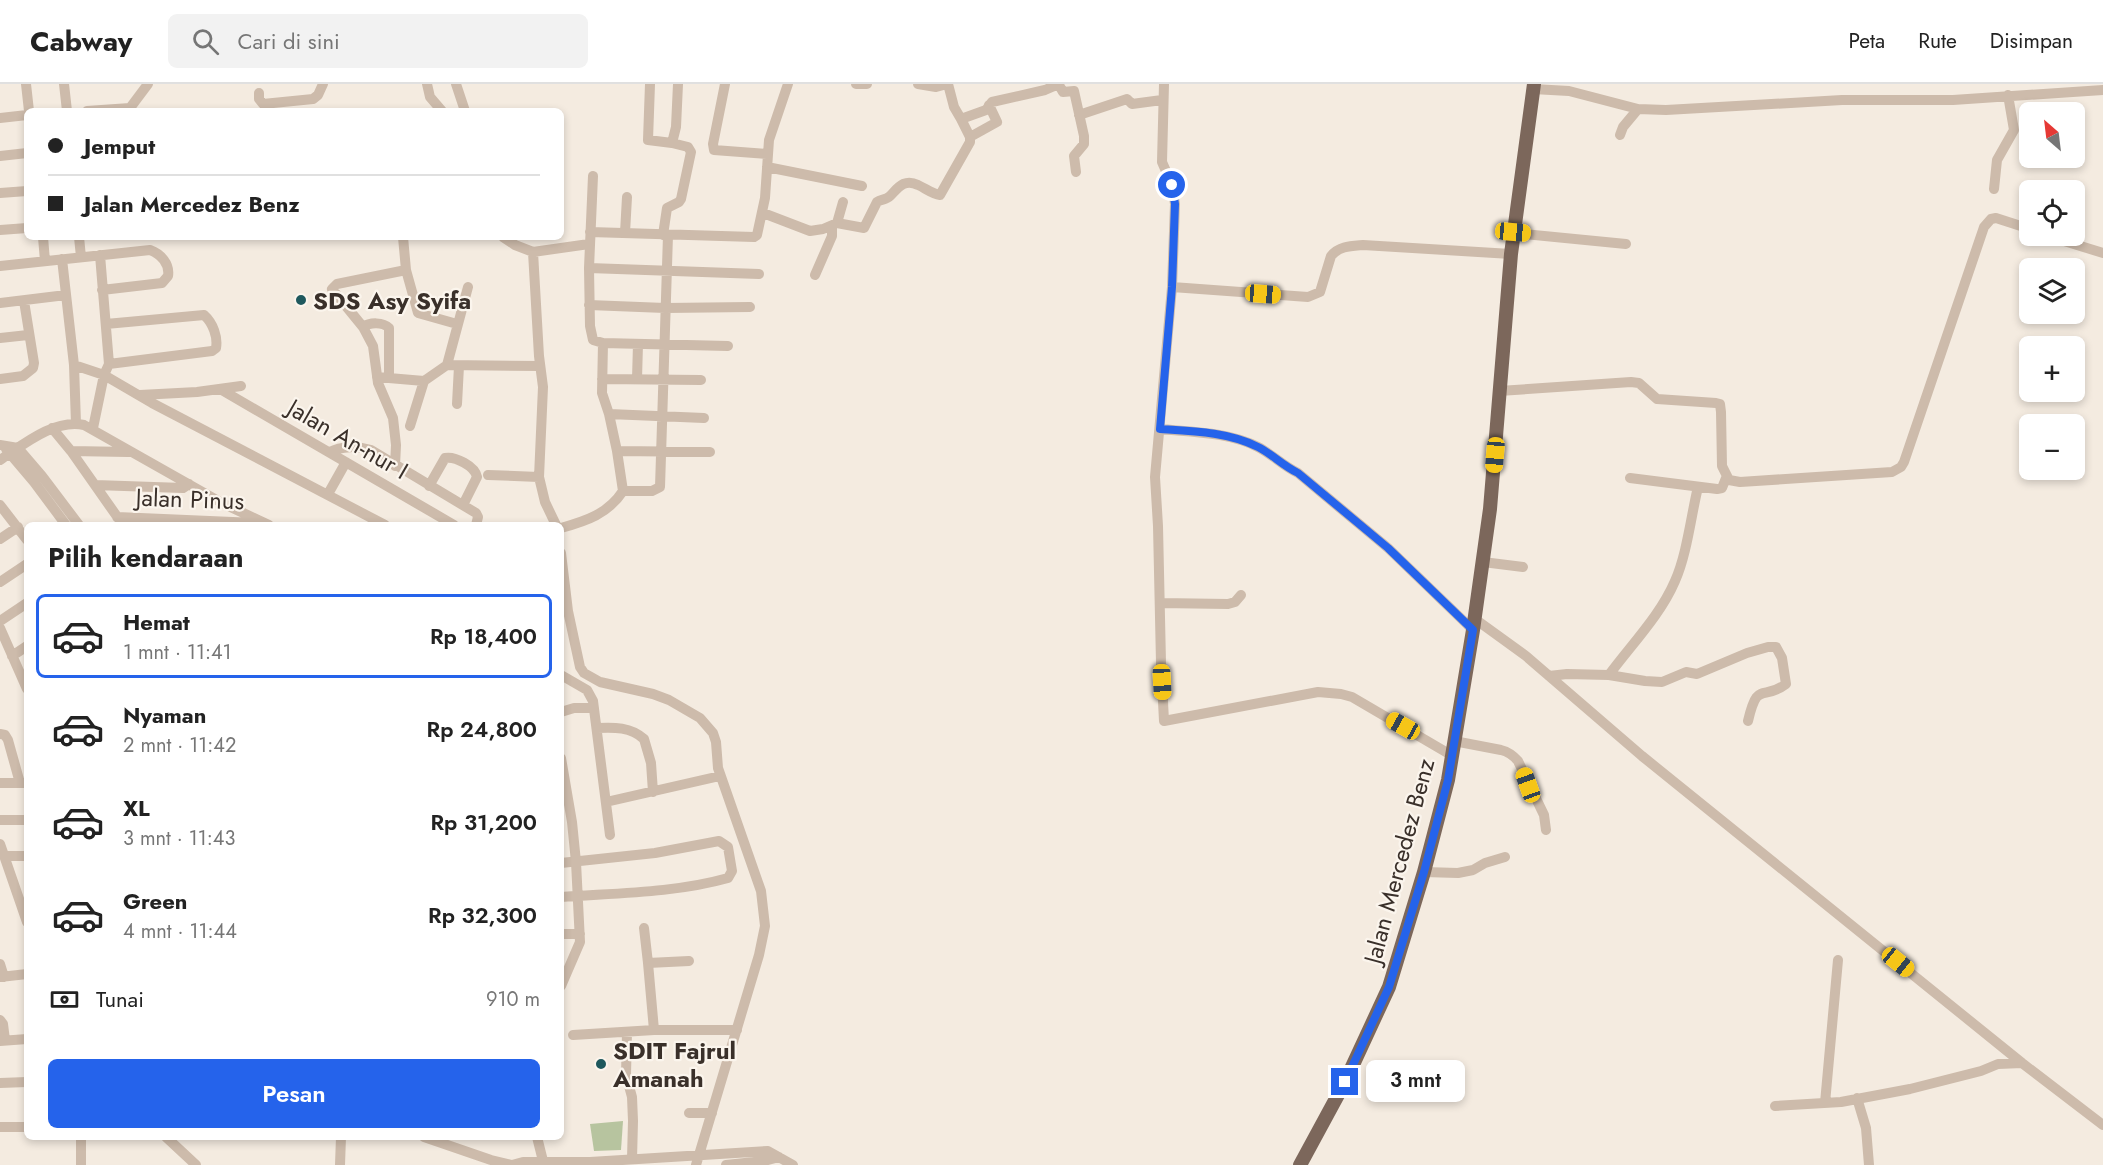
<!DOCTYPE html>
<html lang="id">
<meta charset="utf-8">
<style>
:root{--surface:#fff;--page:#f2f2f2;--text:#222;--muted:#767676;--line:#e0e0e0;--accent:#2563eb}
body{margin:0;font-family:Jost,sans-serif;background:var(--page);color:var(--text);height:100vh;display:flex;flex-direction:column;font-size:22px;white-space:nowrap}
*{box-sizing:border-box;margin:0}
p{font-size:20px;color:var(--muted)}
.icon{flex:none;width:33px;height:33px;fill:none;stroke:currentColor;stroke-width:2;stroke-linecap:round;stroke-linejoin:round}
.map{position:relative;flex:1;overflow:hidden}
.drawer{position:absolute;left:24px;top:438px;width:540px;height:618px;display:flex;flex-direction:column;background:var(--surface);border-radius:9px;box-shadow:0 3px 9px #0003}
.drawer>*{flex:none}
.guide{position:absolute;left:24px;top:24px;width:540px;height:132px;border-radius:9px;box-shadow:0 3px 9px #0003;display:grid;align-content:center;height:132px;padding:0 24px;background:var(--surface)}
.needle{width:39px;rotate:332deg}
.tools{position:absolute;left:2019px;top:18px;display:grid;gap:12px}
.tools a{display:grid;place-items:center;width:66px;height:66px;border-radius:9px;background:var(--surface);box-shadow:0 3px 9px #0003;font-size:30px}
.end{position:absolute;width:27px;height:27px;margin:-14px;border:8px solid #2563eb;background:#fff;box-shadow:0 0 0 3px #fff}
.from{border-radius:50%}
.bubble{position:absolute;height:42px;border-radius:9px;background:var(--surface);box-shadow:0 3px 9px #0003;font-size:20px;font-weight:600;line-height:42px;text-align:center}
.car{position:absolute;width:18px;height:36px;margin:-18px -9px;border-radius:8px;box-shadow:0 0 4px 2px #0007;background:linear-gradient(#f5c518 24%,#345 0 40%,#f5c518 0 76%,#345 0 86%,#f5c518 0)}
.guide b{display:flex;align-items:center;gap:21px;height:57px;font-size:22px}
.guide b+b{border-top:2px solid var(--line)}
.guide i{width:15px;height:15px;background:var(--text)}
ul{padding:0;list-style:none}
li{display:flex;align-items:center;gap:18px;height:84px;margin:0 12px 9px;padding:0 12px;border:3px solid transparent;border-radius:9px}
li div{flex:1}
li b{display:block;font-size:22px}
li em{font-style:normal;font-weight:600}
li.on{border-color:var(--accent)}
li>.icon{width:54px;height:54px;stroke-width:1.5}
h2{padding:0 24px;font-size:27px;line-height:72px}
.pay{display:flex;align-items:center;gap:15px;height:66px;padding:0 24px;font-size:22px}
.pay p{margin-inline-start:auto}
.button{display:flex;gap:12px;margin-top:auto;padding:12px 24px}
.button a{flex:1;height:69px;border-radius:9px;background:var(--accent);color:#fff;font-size:24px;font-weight:600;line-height:69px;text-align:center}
header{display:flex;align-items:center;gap:36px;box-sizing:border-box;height:84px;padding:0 30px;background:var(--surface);border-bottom:2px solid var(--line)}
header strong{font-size:28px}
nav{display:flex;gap:33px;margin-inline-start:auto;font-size:21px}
.search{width:420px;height:54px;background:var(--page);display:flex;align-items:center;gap:15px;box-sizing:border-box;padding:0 21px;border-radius:9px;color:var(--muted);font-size:22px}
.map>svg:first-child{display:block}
.green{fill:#b7c49f}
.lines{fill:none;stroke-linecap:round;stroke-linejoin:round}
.minor{stroke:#cdbbab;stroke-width:10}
.major{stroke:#7c675b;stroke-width:14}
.route{stroke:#2563eb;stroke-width:8}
.poi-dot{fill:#1e585d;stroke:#fbf5ed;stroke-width:2}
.labels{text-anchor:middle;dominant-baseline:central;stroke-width:4.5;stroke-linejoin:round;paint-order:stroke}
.poi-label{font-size:24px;font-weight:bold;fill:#3a302a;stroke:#fbf5ed;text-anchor:start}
.street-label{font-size:24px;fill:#3a302a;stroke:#fbf5ed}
</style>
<header>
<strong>Cabway</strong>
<div class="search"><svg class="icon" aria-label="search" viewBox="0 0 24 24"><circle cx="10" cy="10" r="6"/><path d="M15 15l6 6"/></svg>Cari di sini</div>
<nav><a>Peta</a><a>Rute</a><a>Disimpan</a></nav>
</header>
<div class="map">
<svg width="2103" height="1081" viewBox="0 0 2103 1081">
<rect width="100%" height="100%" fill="#f4ebe0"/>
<!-- green -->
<path class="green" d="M623 1037 621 1066 594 1067 590 1040Z"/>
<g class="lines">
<!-- minor -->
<path class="minor" d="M26 0 29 27
M64 0 67 27
M427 0 430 13 442 27
M456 0 465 27
M650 0 648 56 672 59
M725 0 713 60 714 66 767 70
M856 0H867
M918 0 936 3 947 0
M948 0 954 23 961 35
M1164 0 1162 78 1172 101 1175 120 1172 203 1155 393 1158 442 1161 579 1164 637 1318 608 1341 610 1352 613 1451 671
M1059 1 1063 8 1074 7 1084 52V60L1074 72 1076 88
M1533 5 1569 7 1638 25 1666 26 1842 16H1953L2103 6
M259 9V15L263 20 313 15 318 11 323 0
M87 27 130 24 148 0
M1079 31 1127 15 1132 20 1162 16
M0 34 27 31
M1620 51 1623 43 1638 25
M970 53 997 38 989 21
M0 72 27 69
M767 83 862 102
M593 92 589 184 590 242 593 256 603 259 728 262
M1994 105 1997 76 2014 46 2008 11
M0 109 27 107
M763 129 810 147 823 145 837 139 843 118
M837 139 864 144 877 118C881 115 886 116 890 112 898 104 904 94 918 101 925 104 932 110 940 111L970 58V53L961 35 986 26 992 18 1045 6 1059 0
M0 146 27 144
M590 148 754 153 757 151 765 114 769 56 788 0
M625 149 627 113
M1513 149 1626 160
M663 151 667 124 679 118 681 115 691 68 688 63 672 59 676 43 678 0
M2048 152 2103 169
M43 153 45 177
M79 153 81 173
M503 153 515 161 533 168 539 272 543 303 539 393 545 418 556 441
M533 168 589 160
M62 175 74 281 76 340
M0 182 150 166C161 170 170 180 168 192L162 199 102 206
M589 184 759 190
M406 186 418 229 457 240
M815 191 832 152V142
M1172 203 1308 213 1320 208 1331 172C1339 162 1351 162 1363 161L1511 170
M0 219 66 211
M589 221 665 224 750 223
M106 240 204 231C213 239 218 253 216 264L212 267 109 280
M363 243C370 238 383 238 389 244V293
M0 254 28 251
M603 259 602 309 609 330 617 367 623 407
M74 281 104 291 152 319 385 441
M447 281 468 203
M377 293 424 297 447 281 540 282
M0 295 23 292 33 284 34 279 24 217
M602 295 701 296
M637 295 638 260
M220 305 454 441
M1499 307 1631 298 1639 299 1657 315 1716 319 1720 320 1721 328 1722 382 1729 396 1740 398 1892 388 1901 383 1904 378 1984 143 1991 135 1996 134 2030 145
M140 311 197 308 241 302
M457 320 459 282
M609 330 704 334
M410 342 424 297
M52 344 71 367 123 441
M93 344 104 291 109 280 100 171
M1160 345C1192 348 1229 348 1258 363 1272 370 1283 382 1298 389L1388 464 1473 546
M0 361 18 364 42 392 79 441
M6 365 34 398 66 441
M71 367 128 368
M617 367 710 368
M330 368C341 362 358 362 371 366L476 429 478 433 476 441
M0 376C24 360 54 335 84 341L222 419 269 441
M395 382 396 361 393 334 378 299 373 262 363 243 332 205 337 200 406 186 403 153
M488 391 539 393
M1630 394 1717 405 1722 404 1726 394
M95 401 183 404 189 400
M429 402 445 374C455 372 475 382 477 393L463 421
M328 410 346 378
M0 421 27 456
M117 433 258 439
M561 444C586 437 608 430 623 407H652L660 403 668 151
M0 455 18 443
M561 469 568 527 580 583 584 589 600 598 653 610 669 616 700 634 713 649 716 658 718 684 761 807 765 842 759 871 696 1081
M1483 478 1523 483
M0 498 27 480
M1160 519 1228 520 1235 518 1241 511
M1475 535 1526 572 1642 672 2022 979 2103 1041
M0 537 27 519
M0 544 27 605
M12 572 27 562
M561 591 587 606 593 617 610 751
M1609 591C1631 561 1660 532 1675 497 1687 470 1691 432 1698 403
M1549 592 1567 590 1609 591 1645 597 1662 598 1686 588 1697 590 1747 569 1768 563H1776L1782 574 1786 600C1762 618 1758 595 1748 637
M561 628 574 624H594
M597 644C614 643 631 643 644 655L651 679 653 708
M0 650 5 651 8 656 20 699
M1454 657 1501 666C1509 668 1513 671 1518 677L1544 731 1546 746
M561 674 572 738 576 778 580 858 561 902
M0 699H27
M606 718 720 692
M0 736H27
M0 760 27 838
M4 772H27
M561 779 655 769 719 757 728 763 732 787 728 794C675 809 616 809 561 813
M1424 788 1458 789 1473 786 1485 779 1505 773
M644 844 648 879 689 877
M561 850H580
M648 879 654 946
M0 880 4 893
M0 893 27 890
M0 936 3 940 5 956
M627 948 626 991 632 1013 633 1037 632 1075
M573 951 654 946H737
M0 957 27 955
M0 999 27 998
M1857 1014 1866 1044 1869 1081
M1825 1019 1838 876
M1775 1022 1841 1018 1910 1005 1981 987 1998 980 2022 979
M689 1029H712
M0 1043H27
M166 1053 196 1081
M424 1053 491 1076 512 1081
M537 1053 544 1081
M81 1081V1053
M340 1081 341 1053
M512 1081 523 1078H590L768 1067 793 1081
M726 1081 764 1077 779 1073"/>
<!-- major -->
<path class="major" d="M1300 1081 1345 998 1389 903 1424 788 1448 696 1473 546 1490 425 1511 170 1534 0"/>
</g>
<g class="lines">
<!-- route -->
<path class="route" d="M1172 101 1175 120 1172 203 1160 345C1192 347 1229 348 1258 363 1272 370 1283 382 1298 389L1388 464 1473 546 1448 696 1424 788 1389 903 1345 998"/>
</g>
<!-- markers -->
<g class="poi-dot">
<circle cx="301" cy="216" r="6"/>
<circle cx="601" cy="980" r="6"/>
</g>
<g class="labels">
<!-- poi labels -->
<g class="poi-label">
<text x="313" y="216">SDS Asy Syifa</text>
<text x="613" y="966">SDIT Fajrul<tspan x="613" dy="28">Amanah</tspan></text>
</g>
<!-- street labels -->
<g class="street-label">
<text transform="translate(348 355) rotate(30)">Jalan An-nur I</text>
<text transform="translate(190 415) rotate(2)">Jalan Pinus</text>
<text transform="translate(1399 777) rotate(-75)">Jalan Mercedez Benz</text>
</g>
</g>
</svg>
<div class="tools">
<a><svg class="needle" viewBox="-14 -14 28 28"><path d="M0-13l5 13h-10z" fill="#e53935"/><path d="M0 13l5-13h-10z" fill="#767676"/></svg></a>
<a><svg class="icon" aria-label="locate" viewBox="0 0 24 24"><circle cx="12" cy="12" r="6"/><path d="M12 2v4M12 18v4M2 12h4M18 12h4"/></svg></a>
<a><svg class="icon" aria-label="layers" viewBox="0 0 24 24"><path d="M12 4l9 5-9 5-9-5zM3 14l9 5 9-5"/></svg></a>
<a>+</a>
<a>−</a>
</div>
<i class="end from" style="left:1172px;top:101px"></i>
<i class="end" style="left:1345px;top:998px"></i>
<div class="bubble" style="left:1366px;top:976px;width:99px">3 mnt</div>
<i class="car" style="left:1513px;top:148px;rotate:95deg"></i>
<i class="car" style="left:1263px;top:210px;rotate:94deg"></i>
<i class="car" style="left:1495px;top:371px;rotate:185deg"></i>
<i class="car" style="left:1162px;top:598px;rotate:177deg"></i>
<i class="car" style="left:1403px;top:642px;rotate:299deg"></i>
<i class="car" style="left:1528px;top:701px;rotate:340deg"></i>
<i class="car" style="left:1898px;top:878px;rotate:129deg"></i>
<div class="guide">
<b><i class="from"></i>Jemput</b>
<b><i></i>Jalan Mercedez Benz</b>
</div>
<section class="drawer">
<h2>Pilih kendaraan</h2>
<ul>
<li class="on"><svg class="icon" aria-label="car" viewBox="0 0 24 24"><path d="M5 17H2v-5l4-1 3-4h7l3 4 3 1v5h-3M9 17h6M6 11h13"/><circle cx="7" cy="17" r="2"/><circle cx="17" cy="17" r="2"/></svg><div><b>Hemat</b><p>1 mnt · 11:41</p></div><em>Rp 18,400</em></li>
<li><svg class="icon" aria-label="car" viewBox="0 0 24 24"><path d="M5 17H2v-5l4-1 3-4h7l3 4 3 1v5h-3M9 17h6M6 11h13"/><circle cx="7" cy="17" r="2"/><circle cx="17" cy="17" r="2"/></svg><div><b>Nyaman</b><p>2 mnt · 11:42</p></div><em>Rp 24,800</em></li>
<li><svg class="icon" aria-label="car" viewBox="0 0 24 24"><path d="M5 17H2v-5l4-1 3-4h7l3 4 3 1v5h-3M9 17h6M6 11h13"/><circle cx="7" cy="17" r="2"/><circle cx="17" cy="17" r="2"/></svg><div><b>XL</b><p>3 mnt · 11:43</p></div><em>Rp 31,200</em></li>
<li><svg class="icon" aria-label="car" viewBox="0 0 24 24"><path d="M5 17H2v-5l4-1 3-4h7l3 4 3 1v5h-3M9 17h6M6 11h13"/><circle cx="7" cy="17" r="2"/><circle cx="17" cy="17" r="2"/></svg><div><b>Green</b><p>4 mnt · 11:44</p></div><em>Rp 32,300</em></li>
</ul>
<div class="pay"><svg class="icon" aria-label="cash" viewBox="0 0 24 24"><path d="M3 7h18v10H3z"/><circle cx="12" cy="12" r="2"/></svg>Tunai<p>910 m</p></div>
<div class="button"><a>Pesan</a></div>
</section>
</div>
